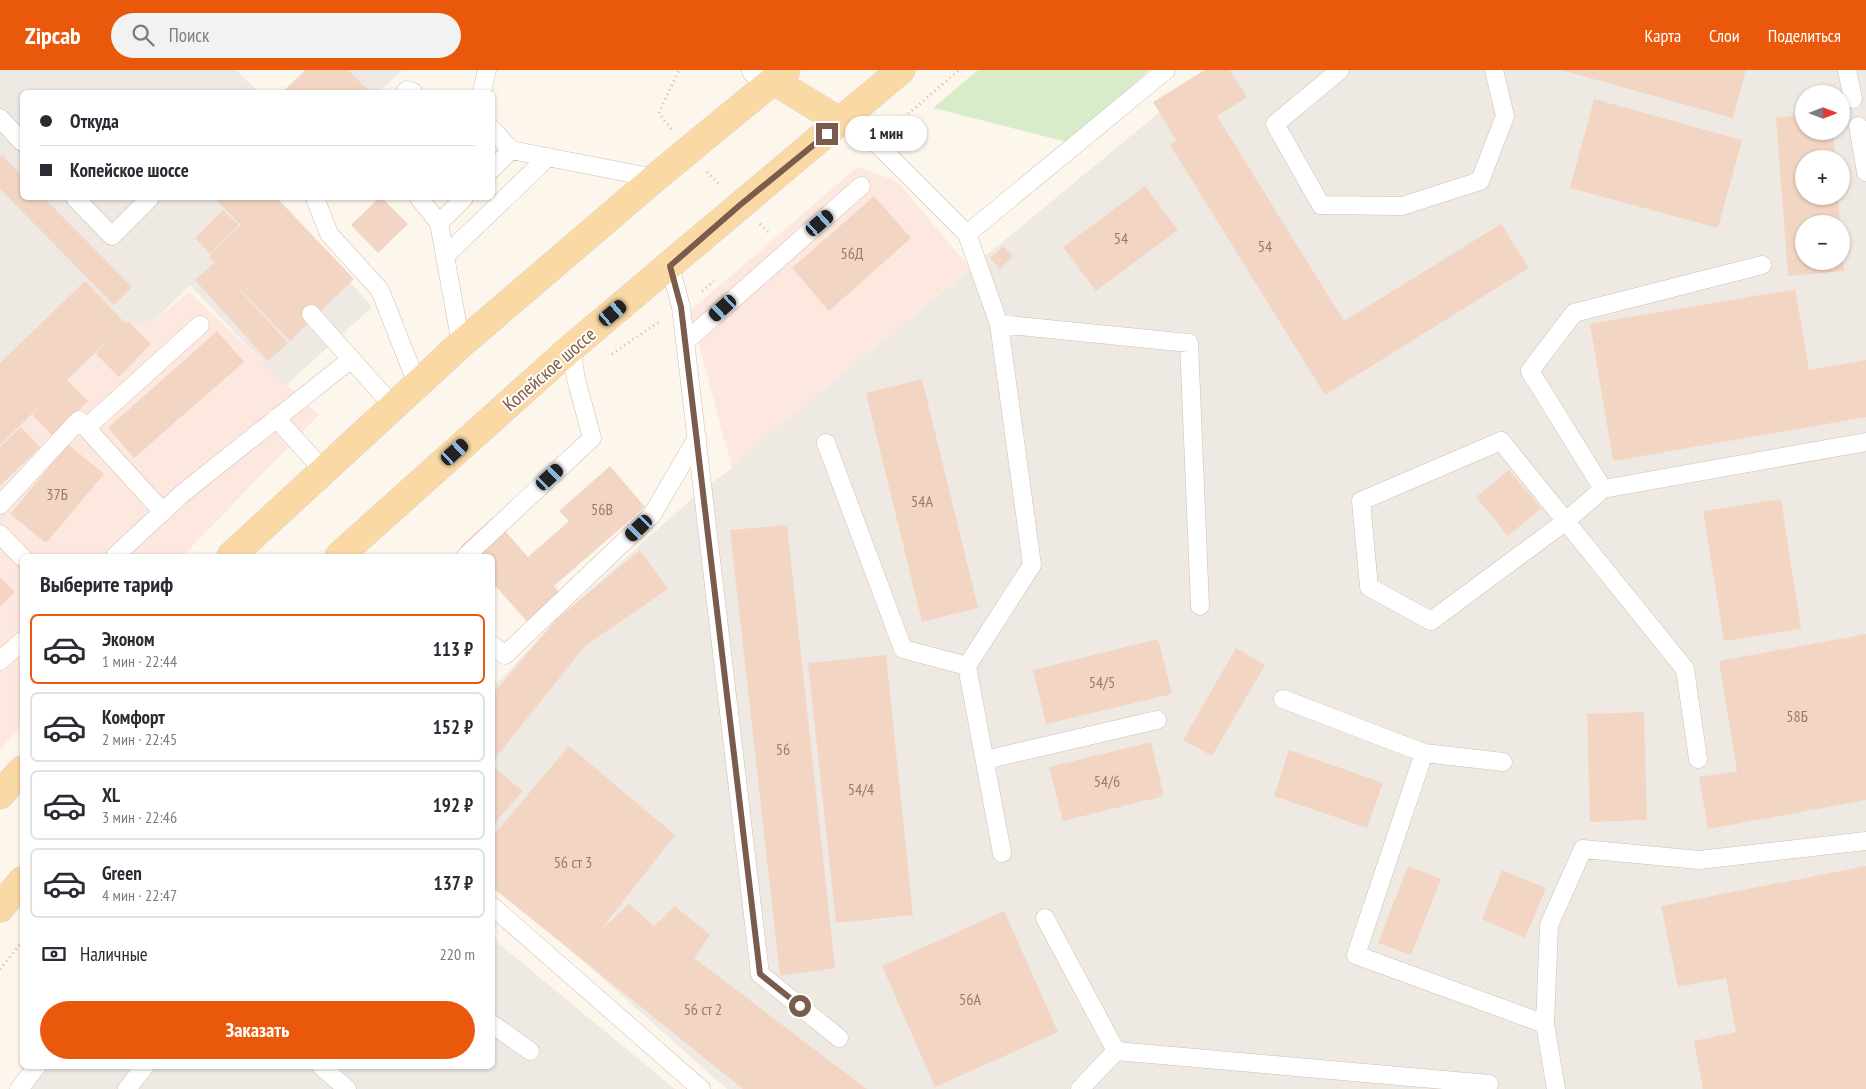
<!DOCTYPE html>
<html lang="ru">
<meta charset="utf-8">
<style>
:root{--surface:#fff;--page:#f2f2f3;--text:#2b2b33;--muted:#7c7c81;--line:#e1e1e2;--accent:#ea580c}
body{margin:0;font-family:"PT Sans Narrow",sans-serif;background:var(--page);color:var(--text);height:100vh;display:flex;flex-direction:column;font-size:19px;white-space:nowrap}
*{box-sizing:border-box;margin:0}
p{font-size:16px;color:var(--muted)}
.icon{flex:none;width:28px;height:28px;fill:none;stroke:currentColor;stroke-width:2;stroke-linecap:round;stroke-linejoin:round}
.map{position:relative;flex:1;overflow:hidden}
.sheet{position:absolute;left:20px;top:484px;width:475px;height:515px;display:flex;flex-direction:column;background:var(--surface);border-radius:8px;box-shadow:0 1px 4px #0004}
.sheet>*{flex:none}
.banner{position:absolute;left:20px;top:20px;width:475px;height:110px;border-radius:8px;box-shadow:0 1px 4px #0004;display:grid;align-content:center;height:110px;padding:0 20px;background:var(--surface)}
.needle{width:32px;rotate:90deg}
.controls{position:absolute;left:1795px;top:15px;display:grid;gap:10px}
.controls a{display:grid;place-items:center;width:55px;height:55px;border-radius:50%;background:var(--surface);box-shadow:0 1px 4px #0004;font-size:25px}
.end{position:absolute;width:22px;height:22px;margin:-11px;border:6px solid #7a5c4d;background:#fff;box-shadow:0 0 0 2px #fff}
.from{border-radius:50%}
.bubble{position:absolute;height:35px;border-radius:18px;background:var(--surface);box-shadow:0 1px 4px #0004;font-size:16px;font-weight:600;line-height:35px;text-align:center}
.car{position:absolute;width:15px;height:30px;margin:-15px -8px;border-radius:6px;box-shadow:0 0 4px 1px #0007;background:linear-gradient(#222 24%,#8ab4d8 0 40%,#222 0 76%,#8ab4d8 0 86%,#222 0)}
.banner b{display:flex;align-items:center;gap:18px;height:48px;font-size:19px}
.banner b+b{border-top:1px solid var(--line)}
.banner i{width:12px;height:12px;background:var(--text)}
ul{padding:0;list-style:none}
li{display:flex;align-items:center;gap:15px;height:70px;margin:0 10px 8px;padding:0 10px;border:2px solid var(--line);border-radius:8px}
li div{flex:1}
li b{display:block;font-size:19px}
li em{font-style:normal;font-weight:600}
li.selected{border-color:var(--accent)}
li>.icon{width:45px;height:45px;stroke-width:1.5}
h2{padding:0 20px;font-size:22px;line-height:60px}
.pay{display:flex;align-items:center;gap:12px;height:55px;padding:0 20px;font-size:19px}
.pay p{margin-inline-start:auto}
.button{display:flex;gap:10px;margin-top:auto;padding:10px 20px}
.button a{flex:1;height:58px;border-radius:30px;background:var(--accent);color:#fff;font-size:20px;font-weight:600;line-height:58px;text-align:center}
header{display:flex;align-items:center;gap:30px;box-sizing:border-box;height:70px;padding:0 25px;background:var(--accent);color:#fff}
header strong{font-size:24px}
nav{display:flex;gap:28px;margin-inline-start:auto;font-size:18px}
.search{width:350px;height:45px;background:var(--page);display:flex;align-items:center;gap:12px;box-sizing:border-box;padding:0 18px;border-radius:28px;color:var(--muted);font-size:19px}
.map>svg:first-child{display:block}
.commercial{fill:#fde8e0}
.industrial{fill:#efe9e4;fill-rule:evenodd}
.green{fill:#d8ecc9}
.building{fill:#f3d5c3}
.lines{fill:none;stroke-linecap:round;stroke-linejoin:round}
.lane-casing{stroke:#d1beb0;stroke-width:19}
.secondary-casing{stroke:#d6c0b0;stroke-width:29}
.primary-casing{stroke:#dad1cd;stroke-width:29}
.path{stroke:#d9b8a5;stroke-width:3;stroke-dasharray:1 4;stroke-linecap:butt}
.lane{stroke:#fff;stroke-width:18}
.secondary{stroke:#fff;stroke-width:28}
.primary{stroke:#fbd9a5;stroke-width:28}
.route{stroke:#7a5c4d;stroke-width:6}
.labels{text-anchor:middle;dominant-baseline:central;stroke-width:4;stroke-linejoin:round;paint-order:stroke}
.number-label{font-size:16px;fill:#987a6a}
.street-label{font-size:19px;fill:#7a5c4d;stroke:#fffaf3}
</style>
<header>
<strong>Zipcab</strong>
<div class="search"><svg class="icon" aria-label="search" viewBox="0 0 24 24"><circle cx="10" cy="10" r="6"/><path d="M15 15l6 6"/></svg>Поиск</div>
<nav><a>Карта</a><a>Слои</a><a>Поделиться</a></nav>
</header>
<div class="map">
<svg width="1866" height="1019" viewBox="0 0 1866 1019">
<rect width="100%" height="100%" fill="#fdf6ec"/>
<!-- commercial -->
<path class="commercial" d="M857 97 897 111 970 198 760 372 732 398 690 241Z
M189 222 319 345 183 486H22V654L0 680V378L127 254 154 251Z"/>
<!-- industrial -->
<path class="industrial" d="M0 0H236L259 22H22V128H275L372 237 285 316 190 215 154 251 126 254 0 378Z
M305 0H402L379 22H282Z
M1208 0H1866V1019H727L493 811 492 619 557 549 703 419 732 398 760 372 1172 32ZM1804 24H1841V61H1804ZM1804 89H1841V126H1804ZM1804 154H1841V191H1804Z
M493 869 675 1019H15L36 996H492Z"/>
<!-- green -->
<path class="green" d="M978 0H1149L1071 73 933 38Z"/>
<!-- building -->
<path class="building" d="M306 0H348L370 22H283Z
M1205 0H1230L1247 27 1217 46 1344 251 1501 154 1529 198 1325 325 1170 75 1176 70 1153 32Z
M1561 0H1746L1733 48Z
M1594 29 1742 70 1718 158 1570 118Z
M1804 45V61H1833L1835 89H1804V126H1838L1840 154H1804V191H1843L1844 201 1788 206 1776 48Z
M2 85 22 106V128H44L132 217 114 235 0 119V87Z
M1145 116 1178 160 1096 221 1063 177Z
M874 126 911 168 829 241 792 198Z
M214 128H277L354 209 290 271 225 204 288 273 268 291 195 210 215 192 209 186 241 155Z
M379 128H382L408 154 378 183 351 155Z
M223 140 239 155 210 184 195 168Z
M1003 176 1013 186 1000 199 990 188Z
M85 211 126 254 128 251 151 274 119 307 96 284 110 268 67 310 88 331 53 366 32 345 49 327 0 375V293Z
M1795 219 1809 300 1866 290V347L1613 391 1590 254Z
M217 261 244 292 134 388 108 358Z
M922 309 978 538 922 552 866 323Z
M21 357 40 377 0 416V377Z
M68 374 104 404 46 473 10 444Z
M610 396 645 437 554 516 562 525 529 554 492 512V486H470L461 476 493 447 528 487 569 451 559 441Z
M1509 400 1541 438 1508 466 1476 427Z
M1781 429 1801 559 1724 571 1703 441Z
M787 455 835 898 780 906 730 460Z
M640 480 668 519 585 576 492 692V625L557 549Z
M0 507 15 522 0 537Z
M1866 564V730L1708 759 1699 707 1737 701 1719 591Z
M1158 569 1172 624 1046 654 1033 600Z
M1236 578 1265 595 1212 686 1183 670Z
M886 585 913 845 836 853 808 593Z
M1644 642 1647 750 1590 752 1587 644Z
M1151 672 1164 726 1063 751 1049 697Z
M569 676 675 765 599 862 629 834 654 856 675 836 710 865 694 888 867 1019H743L492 817V767Z
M1289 680 1383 713 1367 758 1274 726Z
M492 696 523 721 492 756Z
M1408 796 1441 809 1411 885 1378 873Z
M1866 796V1019H1703L1694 971 1736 962 1726 908 1678 917 1661 836Z
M1502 800 1546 818 1525 868 1482 849Z
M1004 841 1058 962 935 1017 882 896Z"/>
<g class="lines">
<!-- lane casing -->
<g class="lane-casing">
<path id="lane" d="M1340 0 1275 54 1321 135 1402 136 1480 111 1505 46 1494 0
M1847 0 1853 29
M405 22 407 20 413 22
M482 22 487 0
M0 48 22 72
M841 52 876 73 967 164 999 254 1032 495 967 596 1002 783
M1858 56 1866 102
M492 59 511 80
M492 99 511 80 655 108
M75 128 112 166 150 128
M315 128 329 164 380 220 417 314
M419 128 439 153
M967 164 1166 0
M445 186 548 87
M1762 195 1574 243 1530 301 1603 419 1866 372
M670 196 681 237 760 904 839 968
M311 244 393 336
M999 254 1189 273 1200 536
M685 272 861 116
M461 274 439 153 464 128
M276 348 323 400
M86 358 200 255
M826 373 903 579 967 596
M1603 419 1566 451 1431 551 1369 517 1361 431 1501 371 1685 599 1698 689
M0 435 79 350 163 442
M0 464 22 487
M115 486 183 423 350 290
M466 486 592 368 576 309 571 278
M492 575 505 585 652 445 697 368
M0 591 22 571
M1283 629 1424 683 1503 692
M1424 683 1356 885 1545 954
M985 690 1157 650
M492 836 701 1019
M1045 848 1116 981 1489 1014
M492 954 530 981
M321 996 347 1019
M19 1019 37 996
M127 1019 145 996
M1080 1019 1116 981
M1556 1019 1545 954 1549 855 1583 779 1699 790 1866 771"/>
</g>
<!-- secondary casing -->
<g class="secondary-casing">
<path id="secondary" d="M756 0 774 11"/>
</g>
<!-- primary casing -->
<g class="primary-casing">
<path id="primary" d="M774 11 841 52
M231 486 461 274 655 108 786 0
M339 486 571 278 901 0
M0 725 22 700
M0 838 22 811"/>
</g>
<!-- path -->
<path class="path" d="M893 57 959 0
M671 59 659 43 679 0
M707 102 720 115
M760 154 770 164
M702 221 714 211
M612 284 660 251
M0 899 22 872"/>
<!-- lane -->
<use href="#lane" class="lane"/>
<!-- secondary -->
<use href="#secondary" class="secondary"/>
<!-- primary -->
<use href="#primary" class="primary"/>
</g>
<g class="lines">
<!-- route -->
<path class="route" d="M800 936 760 904 681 237 670 196 740 135 827 64"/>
</g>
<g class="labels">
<!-- number labels -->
<g class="number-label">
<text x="1121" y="168">54</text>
<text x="1265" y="176">54</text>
<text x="852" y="183">56Д</text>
<text x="57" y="424">37Б</text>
<text x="922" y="431">54А</text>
<text x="602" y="439">56В</text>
<text x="1102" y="612">54/5</text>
<text x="1797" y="646">58Б</text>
<text x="783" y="679">56</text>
<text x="1107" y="711">54/6</text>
<text x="861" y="719">54/4</text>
<text x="573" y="792">56 ст 3</text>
<text x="970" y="929">56А</text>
<text x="703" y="939">56 ст 2</text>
</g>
<!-- street labels -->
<g class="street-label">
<text transform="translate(549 299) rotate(-41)">Копейское шоссе</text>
</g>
</g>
</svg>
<div class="controls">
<a><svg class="needle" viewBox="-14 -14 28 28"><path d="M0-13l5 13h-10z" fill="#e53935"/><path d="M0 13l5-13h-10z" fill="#7c7c81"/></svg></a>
<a>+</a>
<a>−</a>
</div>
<i class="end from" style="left:800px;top:936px"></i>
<i class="end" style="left:827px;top:64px"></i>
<div class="bubble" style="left:845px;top:46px;width:82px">1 мин</div>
<i class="car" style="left:820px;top:153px;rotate:49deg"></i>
<i class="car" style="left:723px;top:238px;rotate:228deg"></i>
<i class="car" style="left:613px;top:243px;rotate:50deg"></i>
<i class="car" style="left:455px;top:382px;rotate:48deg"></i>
<i class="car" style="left:550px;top:407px;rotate:47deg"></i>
<i class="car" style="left:639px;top:458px;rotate:226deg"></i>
<div class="banner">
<b><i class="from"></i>Откуда</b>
<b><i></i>Копейское шоссе</b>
</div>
<section class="sheet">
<h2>Выберите тариф</h2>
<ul>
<li class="selected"><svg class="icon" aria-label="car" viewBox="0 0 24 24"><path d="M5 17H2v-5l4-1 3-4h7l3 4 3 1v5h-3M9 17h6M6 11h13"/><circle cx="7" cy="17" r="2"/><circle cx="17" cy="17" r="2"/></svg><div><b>Эконом</b><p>1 мин · 22:44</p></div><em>113 ₽</em></li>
<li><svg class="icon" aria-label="car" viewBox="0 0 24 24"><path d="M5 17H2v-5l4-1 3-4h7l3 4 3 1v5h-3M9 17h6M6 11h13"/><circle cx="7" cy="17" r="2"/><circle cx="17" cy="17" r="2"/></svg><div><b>Комфорт</b><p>2 мин · 22:45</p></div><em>152 ₽</em></li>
<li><svg class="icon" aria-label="car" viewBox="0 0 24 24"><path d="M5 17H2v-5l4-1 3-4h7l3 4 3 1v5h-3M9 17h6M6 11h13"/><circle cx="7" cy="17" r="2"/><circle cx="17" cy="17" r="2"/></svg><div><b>XL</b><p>3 мин · 22:46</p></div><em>192 ₽</em></li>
<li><svg class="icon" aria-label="car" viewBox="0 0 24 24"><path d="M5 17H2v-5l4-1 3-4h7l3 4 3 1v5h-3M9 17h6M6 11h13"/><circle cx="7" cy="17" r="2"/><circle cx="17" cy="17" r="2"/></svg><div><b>Green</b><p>4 мин · 22:47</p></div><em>137 ₽</em></li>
</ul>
<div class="pay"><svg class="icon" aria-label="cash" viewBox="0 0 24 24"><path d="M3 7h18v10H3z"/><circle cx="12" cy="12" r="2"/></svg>Наличные<p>220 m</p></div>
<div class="button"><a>Заказать</a></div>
</section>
</div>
